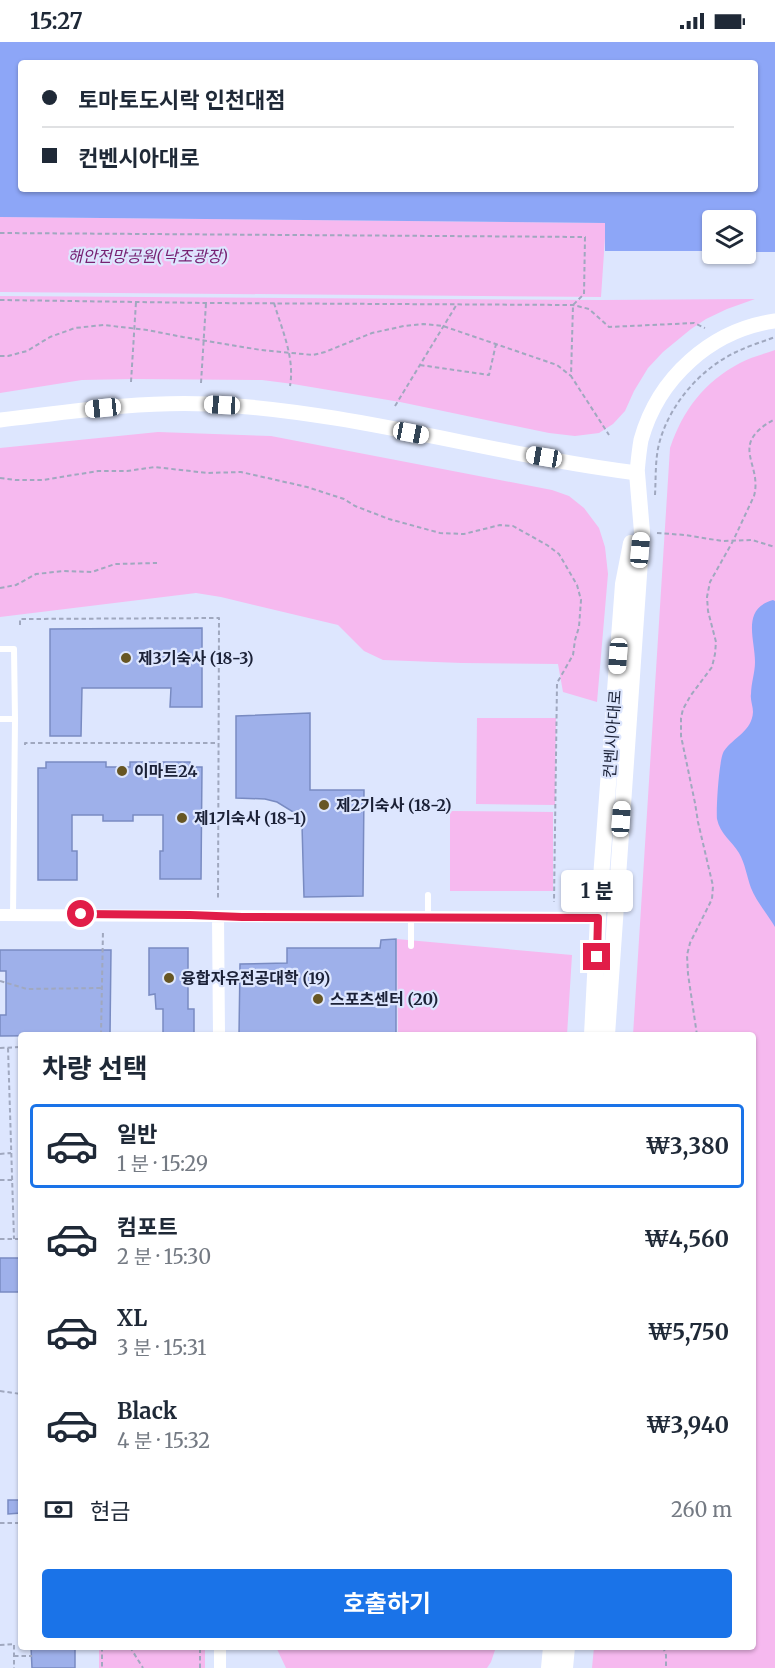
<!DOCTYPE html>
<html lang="ko">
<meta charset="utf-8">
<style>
:root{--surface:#fff;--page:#f2f2f3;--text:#1f2937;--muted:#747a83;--line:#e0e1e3;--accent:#1a73e8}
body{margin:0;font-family:Merriweather,"Noto Sans KR",serif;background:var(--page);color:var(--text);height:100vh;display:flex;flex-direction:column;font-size:22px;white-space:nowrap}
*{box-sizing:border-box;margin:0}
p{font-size:20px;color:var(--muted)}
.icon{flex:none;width:33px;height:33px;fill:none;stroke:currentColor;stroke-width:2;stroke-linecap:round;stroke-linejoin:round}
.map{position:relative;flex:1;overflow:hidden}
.drawer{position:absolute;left:18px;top:990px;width:738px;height:618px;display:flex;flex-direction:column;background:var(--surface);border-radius:6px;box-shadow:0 2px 4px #0004}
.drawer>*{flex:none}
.banner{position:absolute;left:18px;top:18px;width:740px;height:132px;border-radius:6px;box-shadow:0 2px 4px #0004;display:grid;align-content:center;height:132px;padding:0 24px;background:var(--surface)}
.fabs{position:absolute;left:702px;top:168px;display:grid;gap:12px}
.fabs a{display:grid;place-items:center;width:54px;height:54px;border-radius:6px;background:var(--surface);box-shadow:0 2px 4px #0004;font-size:30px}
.end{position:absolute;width:27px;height:27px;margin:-14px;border:8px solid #e11d48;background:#fff;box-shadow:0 0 0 3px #fff}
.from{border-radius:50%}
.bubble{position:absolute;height:42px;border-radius:6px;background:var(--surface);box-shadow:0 2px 4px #0004;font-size:20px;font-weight:700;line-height:42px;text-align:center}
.car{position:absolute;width:18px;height:36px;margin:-18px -9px;border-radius:8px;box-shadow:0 0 4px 2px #0007;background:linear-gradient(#fff 24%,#345 0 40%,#fff 0 76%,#345 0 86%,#fff 0)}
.banner b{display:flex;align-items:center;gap:21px;height:57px;font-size:22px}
.banner b+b{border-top:2px solid var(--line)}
.banner i{width:15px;height:15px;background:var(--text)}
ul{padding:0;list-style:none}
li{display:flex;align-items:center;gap:18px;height:84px;margin:0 12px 9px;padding:0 12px;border:3px solid transparent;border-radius:6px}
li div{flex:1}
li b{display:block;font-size:22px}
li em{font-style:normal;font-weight:700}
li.active{border-color:var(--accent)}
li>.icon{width:54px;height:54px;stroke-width:1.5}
h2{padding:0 24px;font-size:27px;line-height:72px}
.pay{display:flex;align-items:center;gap:15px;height:66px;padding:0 24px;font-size:22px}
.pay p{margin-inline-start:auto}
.primary-button{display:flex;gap:12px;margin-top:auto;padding:12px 24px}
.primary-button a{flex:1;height:69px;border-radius:6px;background:var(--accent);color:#fff;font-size:24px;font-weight:700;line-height:69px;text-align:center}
.status{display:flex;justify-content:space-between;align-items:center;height:42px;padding:0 30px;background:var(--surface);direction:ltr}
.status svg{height:16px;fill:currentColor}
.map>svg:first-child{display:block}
.green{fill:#f6b9ef}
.water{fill:#8da6f7;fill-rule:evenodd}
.building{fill:#9eb0ea;stroke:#798bc2;stroke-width:1.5}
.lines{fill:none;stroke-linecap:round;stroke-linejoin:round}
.path{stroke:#a0a8bf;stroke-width:2;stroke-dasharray:4.5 3;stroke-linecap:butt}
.service{stroke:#fff;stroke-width:6}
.minor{stroke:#fff;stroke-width:12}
.tertiary{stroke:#fff;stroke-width:15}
.secondary{stroke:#fff;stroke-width:16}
.route{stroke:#e11d48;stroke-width:8}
.poi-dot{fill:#675624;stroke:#dde6fe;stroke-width:2}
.labels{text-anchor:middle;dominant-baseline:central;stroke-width:4.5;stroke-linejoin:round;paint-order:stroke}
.park-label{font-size:16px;font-style:italic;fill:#772273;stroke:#dde6fe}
.poi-label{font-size:16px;font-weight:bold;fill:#1b2137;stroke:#dde6fe;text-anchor:start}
.street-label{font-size:16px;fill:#1b2137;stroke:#dde6fe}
</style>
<div class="status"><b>15:27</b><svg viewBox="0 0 49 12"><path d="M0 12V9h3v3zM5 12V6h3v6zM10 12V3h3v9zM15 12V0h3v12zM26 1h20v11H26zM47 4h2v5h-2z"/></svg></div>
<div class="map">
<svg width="775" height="1626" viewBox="0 0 775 1626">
<rect width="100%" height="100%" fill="#dde6fe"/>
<!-- green -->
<path class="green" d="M0 175 606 181 601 255 0 250Z
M0 254 600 258 755 257 727 267 706 277 691 287 663 310 648 326 634 349 625 369 613 382 599 391 575 394 549 391 400 360 293 342 262 338 133 337 82 338 0 351Z
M775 308V1626H592L594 1605H753V993H633L670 406C683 368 704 340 740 321 751 315 764 312 775 308Z
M158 390 271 394 552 448 569 454 584 466 599 486 605 505 608 532 597 660 563 650 558 622 462 621 383 618 364 609 338 583 221 555 196 551 0 575V406Z
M477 676H556L555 763 476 762Z
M450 769 553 770V849H450Z
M397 897 572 913 567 993H398Z
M99 1605H205V1626H99Z
M276 1605H496L491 1620 487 1626H286Z"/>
<!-- water -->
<path class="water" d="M0 0H775V210H746V178H712V209H605V181L0 175ZM21 21H754V147H21Z
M773 558 775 559V885C768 873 756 859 751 846 747 835 745 821 739 811 732 799 720 792 717 777 716 767 719 716 724 709 734 695 752 689 753 670 753 664 750 658 751 652 751 641 755 631 755 620 755 597 741 567 773 558Z"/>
<!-- building -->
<path class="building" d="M202 586V665H170L171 646H82L81 694H50V587Z
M310 671V748H364L363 854 304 855 302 783 295 771 277 760 265 757 236 756V674Z
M46 720H106V725H130V720H190V725H202L201 837H160V809H163V773H133V779H103V773H72V809H77V838H38V726H46Z
M396 897V993H239L240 922 287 921V906H380L381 898Z
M149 906H188V967H194V993H163V967H156L155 952 149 953Z
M0 908H111L110 993 0 994V973H6V929H0Z
M0 1216H21V1250H0Z
M8 1458H21V1471L8 1472Z
M31 1605H75V1626H32Z"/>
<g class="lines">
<!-- path -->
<path class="path" d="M0 191 585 195 584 252 573 263 571 334 609 393
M0 258 206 261 573 263 589 267 609 285 694 281 705 286
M274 261C282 288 295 316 290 344
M0 314H8L27 309 50 295 75 286 104 283 147 288 183 295 261 308 313 313 325 310 372 291 404 284 423 282 443 284 557 323 571 334
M420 323 489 333 496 302
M131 340 136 260
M201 341 206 261
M395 364 457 262
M0 436 15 438H43L98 429H127L155 425 207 431 241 430 307 445 344 457 355 464 389 477 440 491 464 492 500 483 513 484 547 503 559 512 577 543 581 558 579 585 575 598 573 613 557 641 554 860
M655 453C656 436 655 418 659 402 669 363 700 327 736 310 748 304 762 300 775 295
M657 491 685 493 722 499 752 498 775 505
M0 546 16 543 36 532 64 529 92 530 115 522 157 521
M20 583V577L219 576 218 857
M25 703V701H218
M0 939 27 947 101 946
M101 993 103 888
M697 993 688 932 687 913 690 901 712 857 713 844 698 780 695 761 681 694V676L683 667 691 653 712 625 715 612 716 600 708 569 707 555 710 540 733 499 754 454C763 421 727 403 775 377
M0 1006 21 1005
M8 1006 14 1197
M0 1112 11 1111
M0 1138H12
M0 1197H21
M0 1349 21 1352
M0 1481H21
M0 1603 14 1602V1626
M102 1605V1626
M130 1605 143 1626
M663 1605 666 1613V1626
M14 1614H32
M200 1626V1605"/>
<!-- service -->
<path class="service" d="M0 607H14L15 677H0
M428 853V876
M13 873 15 677
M411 904V876"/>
<!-- minor -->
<path class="minor" d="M0 873 598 876
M218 874 219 993
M220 1626V1605"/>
<!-- tertiary -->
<path class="tertiary" d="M0 378C69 370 138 359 208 362 353 369 494 413 637 431 638 420 639 409 641 398 658 336 711 288 775 279"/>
<!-- secondary -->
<path class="secondary" d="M592 993 598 876 623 542 631 501
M607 993 642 490 637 431
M549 1626 551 1605
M565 1626 567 1605"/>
</g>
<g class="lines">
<!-- route -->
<path class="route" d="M81 872 190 873 242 875 598 876 597 915"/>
</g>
<!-- markers -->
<g class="poi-dot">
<circle cx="126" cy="616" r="6"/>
<circle cx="122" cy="729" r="6"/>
<circle cx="324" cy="763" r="6"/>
<circle cx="182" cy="776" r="6"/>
<circle cx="169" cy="936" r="6"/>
<circle cx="318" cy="957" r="6"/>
</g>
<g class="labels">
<!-- park labels -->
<g class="park-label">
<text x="148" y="214">해안전망공원(낙조광장)</text>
</g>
<!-- poi labels -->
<g class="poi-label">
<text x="138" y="616">제3기숙사 (18-3)</text>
<text x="134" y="729">이마트24</text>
<text x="336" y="763">제2기숙사 (18-2)</text>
<text x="194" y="776">제1기숙사 (18-1)</text>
<text x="181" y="936">융합자유전공대학 (19)</text>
<text x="330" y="957">스포츠센터 (20)</text>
</g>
<!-- street labels -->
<g class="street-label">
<text transform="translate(612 692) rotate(-86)">컨벤시아대로</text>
</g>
</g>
</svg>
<div class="fabs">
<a><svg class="icon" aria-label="layers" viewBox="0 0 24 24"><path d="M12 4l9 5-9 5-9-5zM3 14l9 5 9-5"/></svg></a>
</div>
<i class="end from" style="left:81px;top:872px"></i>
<i class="end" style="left:597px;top:915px"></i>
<div class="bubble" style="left:561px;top:828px;width:72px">1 분</div>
<i class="car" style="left:222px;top:363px;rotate:273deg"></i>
<i class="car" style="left:103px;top:366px;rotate:264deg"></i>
<i class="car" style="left:411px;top:391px;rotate:101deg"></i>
<i class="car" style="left:544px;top:415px;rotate:280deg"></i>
<i class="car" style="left:640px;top:508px;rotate:5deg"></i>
<i class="car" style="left:618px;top:614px;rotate:184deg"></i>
<i class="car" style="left:621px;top:777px;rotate:4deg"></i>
<div class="banner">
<b><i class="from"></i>토마토도시락 인천대점</b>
<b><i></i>컨벤시아대로</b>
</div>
<section class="drawer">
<h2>차량 선택</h2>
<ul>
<li class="active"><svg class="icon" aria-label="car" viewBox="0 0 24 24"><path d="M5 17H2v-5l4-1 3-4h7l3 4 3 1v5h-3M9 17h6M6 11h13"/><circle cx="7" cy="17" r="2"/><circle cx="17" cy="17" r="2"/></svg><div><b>일반</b><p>1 분 · 15:29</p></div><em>₩3,380</em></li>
<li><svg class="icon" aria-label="car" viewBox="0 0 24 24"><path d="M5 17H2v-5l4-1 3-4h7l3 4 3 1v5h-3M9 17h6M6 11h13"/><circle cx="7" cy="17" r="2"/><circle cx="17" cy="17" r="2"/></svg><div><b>컴포트</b><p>2 분 · 15:30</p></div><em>₩4,560</em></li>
<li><svg class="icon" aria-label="car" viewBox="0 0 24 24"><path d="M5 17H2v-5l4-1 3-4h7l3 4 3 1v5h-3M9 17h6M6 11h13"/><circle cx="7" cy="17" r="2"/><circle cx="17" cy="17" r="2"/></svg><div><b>XL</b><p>3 분 · 15:31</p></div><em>₩5,750</em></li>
<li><svg class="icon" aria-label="car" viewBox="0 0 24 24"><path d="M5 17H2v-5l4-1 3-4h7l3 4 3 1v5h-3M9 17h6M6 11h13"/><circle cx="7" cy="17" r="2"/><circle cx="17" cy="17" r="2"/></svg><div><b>Black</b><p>4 분 · 15:32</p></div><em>₩3,940</em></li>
</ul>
<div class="pay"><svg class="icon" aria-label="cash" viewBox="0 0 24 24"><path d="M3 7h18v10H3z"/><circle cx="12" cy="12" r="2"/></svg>현금<p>260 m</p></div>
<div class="primary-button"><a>호출하기</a></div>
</section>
</div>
